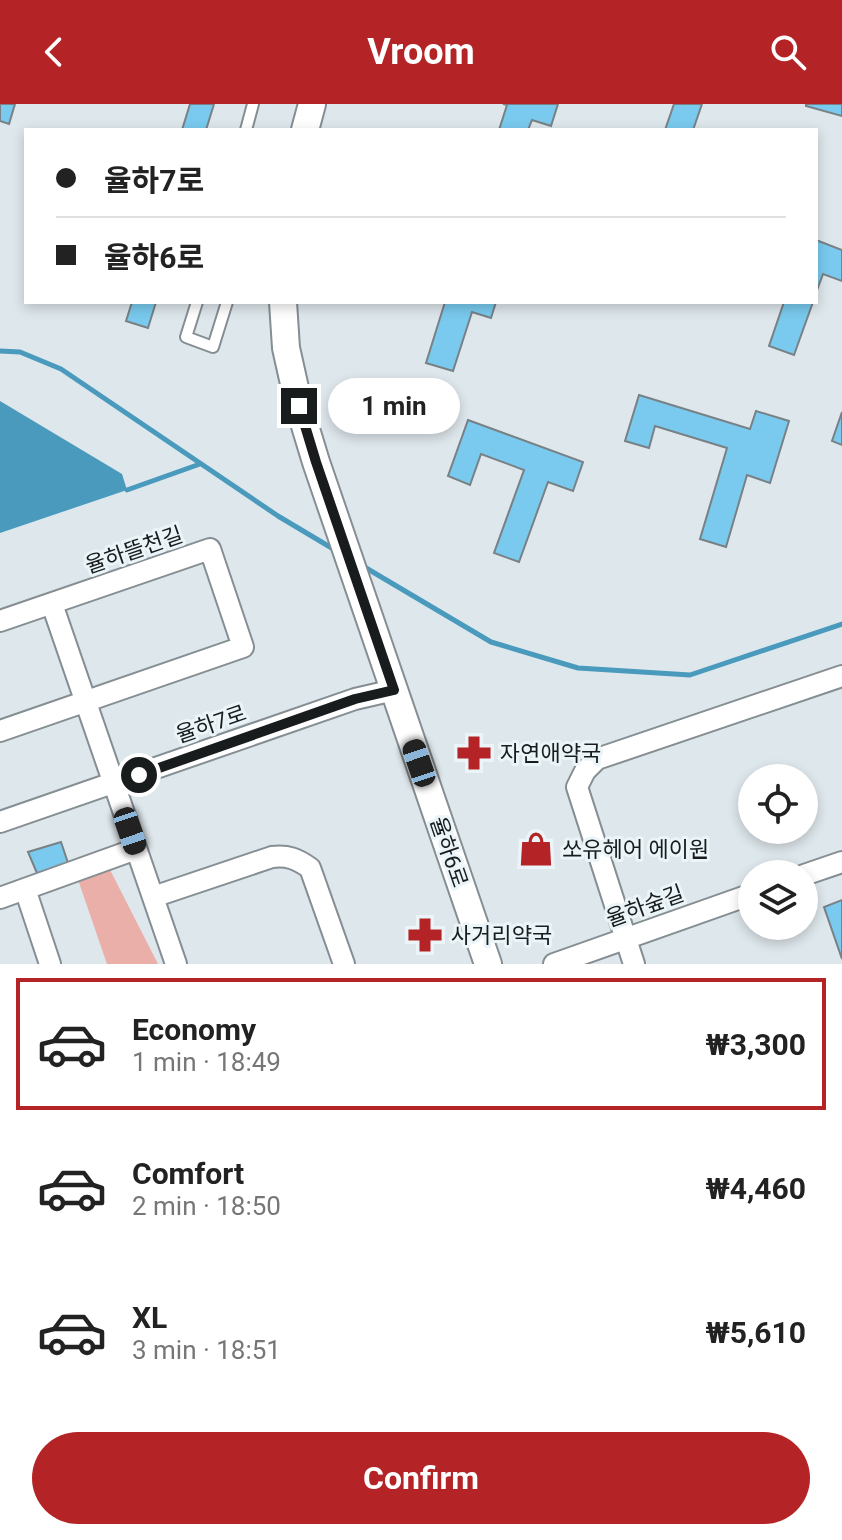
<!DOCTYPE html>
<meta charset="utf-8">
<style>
:root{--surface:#fff;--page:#f6f6f6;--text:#222;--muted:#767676;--line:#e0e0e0;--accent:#b42325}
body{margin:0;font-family:Roboto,"Noto Sans KR",sans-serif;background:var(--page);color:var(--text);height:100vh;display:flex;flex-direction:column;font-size:30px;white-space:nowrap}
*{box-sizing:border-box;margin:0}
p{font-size:26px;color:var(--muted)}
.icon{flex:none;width:44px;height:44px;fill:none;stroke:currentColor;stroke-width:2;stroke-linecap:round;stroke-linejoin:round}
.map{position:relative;height:860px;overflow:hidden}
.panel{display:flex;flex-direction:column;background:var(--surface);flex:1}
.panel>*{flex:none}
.banner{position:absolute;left:24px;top:24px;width:794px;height:176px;border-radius:0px;box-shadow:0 4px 12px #0003;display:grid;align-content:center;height:176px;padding:0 32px;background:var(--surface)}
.buttons{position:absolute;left:738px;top:660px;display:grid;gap:16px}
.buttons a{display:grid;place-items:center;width:80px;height:80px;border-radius:50%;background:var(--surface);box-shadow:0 4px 12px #0003;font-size:40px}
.end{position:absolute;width:36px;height:36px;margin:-18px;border:10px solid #181c1d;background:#fff;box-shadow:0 0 0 4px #fff}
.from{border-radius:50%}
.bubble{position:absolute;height:56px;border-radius:28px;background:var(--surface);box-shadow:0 4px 12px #0003;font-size:26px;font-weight:700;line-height:56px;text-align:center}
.car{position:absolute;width:24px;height:48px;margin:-24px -12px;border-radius:10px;box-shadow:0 0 6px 2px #0007;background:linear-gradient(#222 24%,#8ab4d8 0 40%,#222 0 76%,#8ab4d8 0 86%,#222 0)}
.banner b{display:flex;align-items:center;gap:28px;height:76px;font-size:30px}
.banner b+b{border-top:2px solid var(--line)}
.banner i{width:20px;height:20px;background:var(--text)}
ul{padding:14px 0 0;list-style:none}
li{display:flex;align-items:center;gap:24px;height:132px;margin:0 16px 12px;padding:0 16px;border:4px solid transparent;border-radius:0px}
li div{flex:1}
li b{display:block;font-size:30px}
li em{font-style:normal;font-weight:700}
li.active{border-color:var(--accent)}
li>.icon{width:72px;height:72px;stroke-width:1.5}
.primary-button{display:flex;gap:16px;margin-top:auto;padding:16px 32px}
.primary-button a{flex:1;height:92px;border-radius:48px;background:var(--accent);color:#fff;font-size:32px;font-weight:700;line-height:92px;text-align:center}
header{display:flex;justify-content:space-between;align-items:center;height:104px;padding:0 32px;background:var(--accent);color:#fff;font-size:36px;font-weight:700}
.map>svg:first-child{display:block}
.green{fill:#e9afa8}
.water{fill:#499abd}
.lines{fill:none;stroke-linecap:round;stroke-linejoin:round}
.stream{stroke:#499abd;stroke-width:5}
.building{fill:#79caee;stroke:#788185;stroke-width:2}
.service-casing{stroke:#858e92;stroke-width:14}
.minor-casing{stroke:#858e92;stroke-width:24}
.tertiary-casing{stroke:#858e92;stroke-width:30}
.service{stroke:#fff;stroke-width:10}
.minor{stroke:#fff;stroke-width:20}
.tertiary{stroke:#fff;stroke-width:26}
.route{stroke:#181c1d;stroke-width:10}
.labels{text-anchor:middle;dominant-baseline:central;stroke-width:6;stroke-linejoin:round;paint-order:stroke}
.street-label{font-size:22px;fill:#181c1d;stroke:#ebf5f9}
.poi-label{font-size:22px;fill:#181c1d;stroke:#ebf5f9;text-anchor:start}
</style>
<header><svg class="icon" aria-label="back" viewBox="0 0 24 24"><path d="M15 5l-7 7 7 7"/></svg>Vroom<svg class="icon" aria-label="search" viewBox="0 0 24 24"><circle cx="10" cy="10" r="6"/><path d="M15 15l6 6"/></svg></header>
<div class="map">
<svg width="842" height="860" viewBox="0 0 842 860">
<rect width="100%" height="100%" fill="#dee7ec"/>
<!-- green -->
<path class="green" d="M105 756 158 860H107L75 767Z"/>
<!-- water -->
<path class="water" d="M0 297 122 370 127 386 0 429Z"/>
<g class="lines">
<!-- stream -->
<path class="stream" d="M0 247 20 248 61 265 278 412 335 446
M127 386 200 360
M361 461 491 538 578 564 690 571 842 520"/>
</g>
<!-- building -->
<path class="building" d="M0 0H15L9 20 0 17Z
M190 0H214L206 26H182Z
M503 0H558L551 22 532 16 528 26H499L507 1Z
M674 0H702L693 26H665Z
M806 0H842V12L806 2Z
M816 136 842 146V177L823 170 816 189Z
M132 198H156L148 224 126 217Z
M445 198H496L491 214 472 208 453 267 426 259Z
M784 198H813L794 251 769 242Z
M639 291 750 325 756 307 789 317 770 379 747 371 726 443 700 435 727 344 655 322 649 344 625 337Z
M842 308V341L832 337Z
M468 316 583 358 573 387 548 378 519 458 494 449 524 366 481 350 470 381 448 372Z
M61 738 70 765 39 774 28 748Z
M842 796V855L824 803Z"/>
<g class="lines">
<!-- service casing -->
<g class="service-casing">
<path id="service" d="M246 26 253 0
M197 198 186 233 213 243 227 198"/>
</g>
<!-- minor casing -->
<g class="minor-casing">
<path id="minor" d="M52 500 176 860
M0 517 210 445 243 543 0 627
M0 718 355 595 394 586
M804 771 842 758
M25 785 50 860
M153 793 272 753C288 751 297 755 310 764L344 860
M0 794 136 745
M554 860 752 790
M634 860 577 683 585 667 597 655 842 572"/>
</g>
<!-- tertiary casing -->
<g class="tertiary-casing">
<path id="tertiary" d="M305 26 312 0
M283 198 286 244 299 302 316 358 488 860"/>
</g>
<!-- service -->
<use href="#service" class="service"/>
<!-- minor -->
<use href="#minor" class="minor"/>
<!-- tertiary -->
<use href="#tertiary" class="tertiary"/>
</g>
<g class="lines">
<!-- route -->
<path class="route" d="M139 671 355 595 394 586 316 358 299 302"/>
</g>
<!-- icons -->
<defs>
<g id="pharmacy-bare" transform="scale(2.76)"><path d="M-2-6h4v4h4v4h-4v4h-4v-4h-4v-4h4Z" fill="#b42325" stroke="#ebf5f9" stroke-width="2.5" paint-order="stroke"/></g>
<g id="shop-bare" transform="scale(2.76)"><path d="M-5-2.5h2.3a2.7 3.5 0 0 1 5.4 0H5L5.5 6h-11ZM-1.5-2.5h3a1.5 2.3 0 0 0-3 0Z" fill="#b42325" stroke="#ebf5f9" stroke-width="2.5" paint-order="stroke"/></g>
</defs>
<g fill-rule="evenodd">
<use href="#pharmacy-bare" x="474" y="649"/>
<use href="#shop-bare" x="536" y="745"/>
<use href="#pharmacy-bare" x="425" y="831"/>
</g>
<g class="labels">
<!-- street labels -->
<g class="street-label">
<text transform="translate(134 446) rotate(-19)">율하뜰천길</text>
<text transform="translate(211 620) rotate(-19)">율하7로</text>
<text transform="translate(449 748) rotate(71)">율하6로</text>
<text transform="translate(645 802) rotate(-20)">율하숲길</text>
</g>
<!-- poi labels -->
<g class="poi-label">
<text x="500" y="649">자연애약국</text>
<text x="562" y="745">쏘유헤어 에이원</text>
<text x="451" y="831">사거리약국</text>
</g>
</g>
</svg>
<div class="buttons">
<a><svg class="icon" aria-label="locate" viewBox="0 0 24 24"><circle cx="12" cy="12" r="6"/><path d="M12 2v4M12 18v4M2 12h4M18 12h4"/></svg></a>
<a><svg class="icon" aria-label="layers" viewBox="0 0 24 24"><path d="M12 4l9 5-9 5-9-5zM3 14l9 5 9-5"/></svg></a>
</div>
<i class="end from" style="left:139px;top:671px"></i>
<i class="end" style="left:299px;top:302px"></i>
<div class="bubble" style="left:328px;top:274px;width:132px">1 min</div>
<i class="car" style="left:419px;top:659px;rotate:341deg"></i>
<i class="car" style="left:130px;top:727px;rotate:161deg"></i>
<div class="banner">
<b><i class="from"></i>율하7로</b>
<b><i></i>율하6로</b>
</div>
</div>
<section class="panel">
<ul>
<li class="active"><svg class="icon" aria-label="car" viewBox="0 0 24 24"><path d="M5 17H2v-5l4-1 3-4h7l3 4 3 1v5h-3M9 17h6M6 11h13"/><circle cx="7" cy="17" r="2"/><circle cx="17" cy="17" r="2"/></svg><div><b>Economy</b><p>1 min · 18:49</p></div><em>₩3,300</em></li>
<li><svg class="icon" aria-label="car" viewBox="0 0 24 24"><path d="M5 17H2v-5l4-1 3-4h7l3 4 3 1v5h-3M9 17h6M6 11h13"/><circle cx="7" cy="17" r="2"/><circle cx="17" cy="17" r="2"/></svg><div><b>Comfort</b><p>2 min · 18:50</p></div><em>₩4,460</em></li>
<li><svg class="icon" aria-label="car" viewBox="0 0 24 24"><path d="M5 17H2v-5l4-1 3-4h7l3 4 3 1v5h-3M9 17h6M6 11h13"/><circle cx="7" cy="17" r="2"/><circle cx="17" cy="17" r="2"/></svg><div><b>XL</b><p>3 min · 18:51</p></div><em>₩5,610</em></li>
</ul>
<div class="primary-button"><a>Confirm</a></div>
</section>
